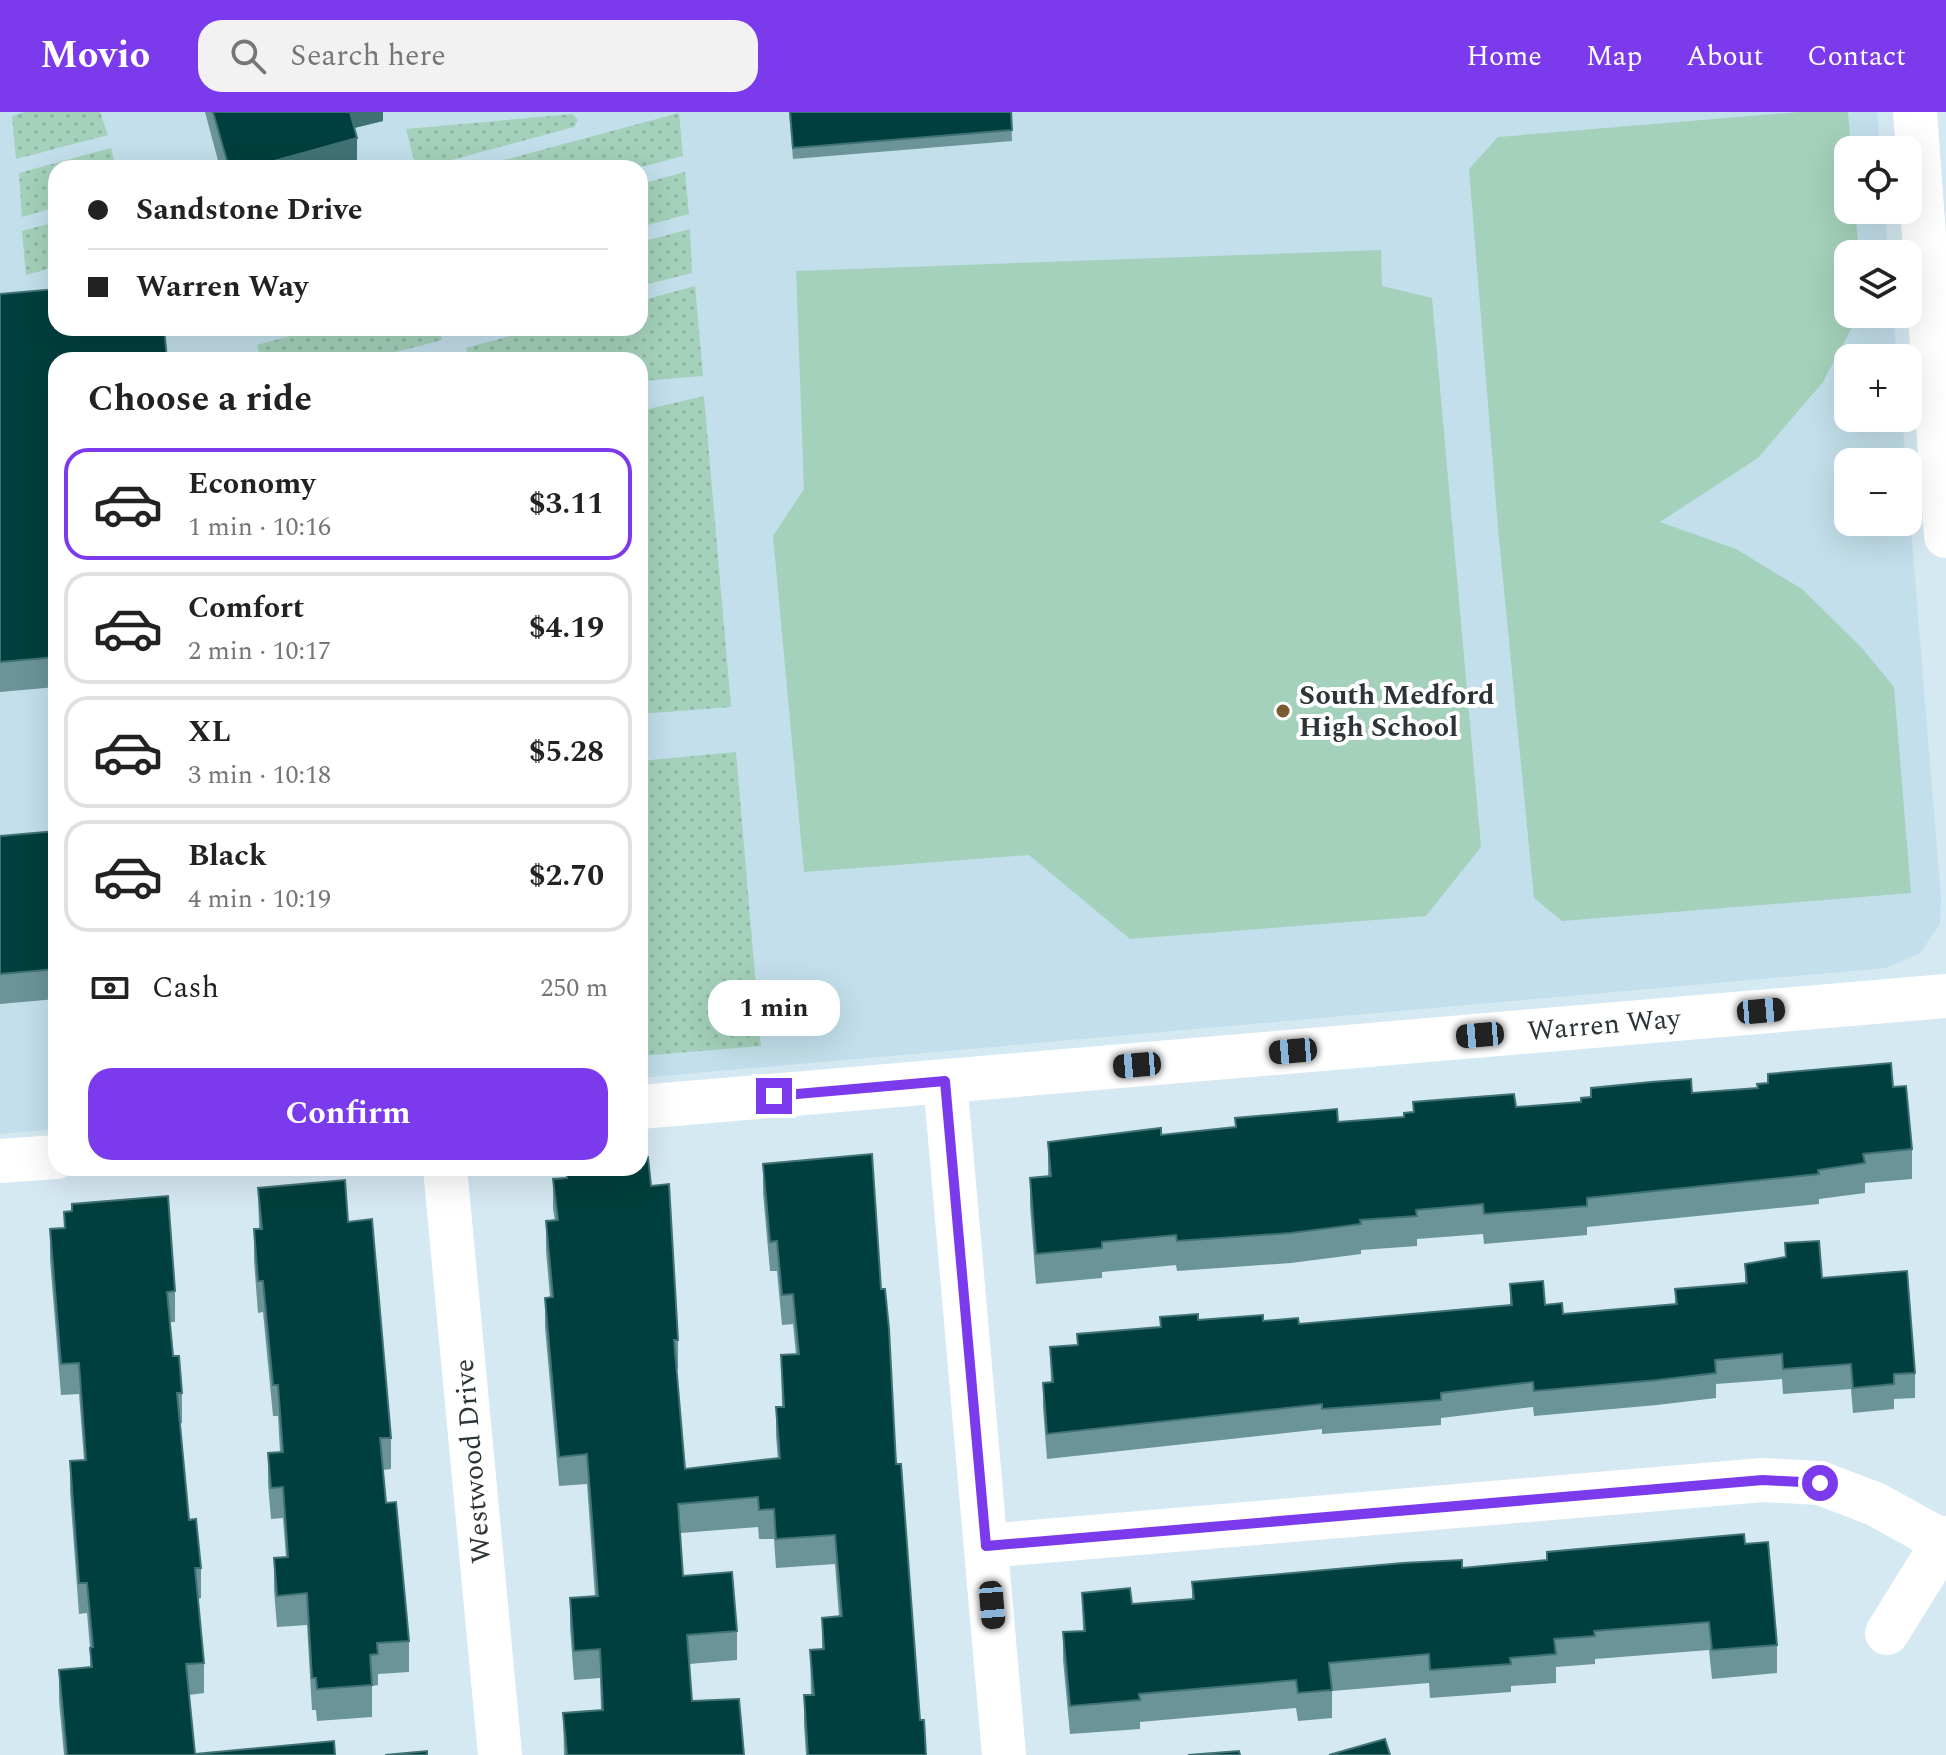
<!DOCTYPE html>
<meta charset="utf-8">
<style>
:root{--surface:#fff;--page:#f2f2f2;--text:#222;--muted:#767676;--line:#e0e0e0;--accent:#7c3aed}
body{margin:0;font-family:Spectral,serif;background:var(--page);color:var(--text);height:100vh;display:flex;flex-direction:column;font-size:30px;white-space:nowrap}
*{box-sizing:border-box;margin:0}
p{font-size:26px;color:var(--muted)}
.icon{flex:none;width:44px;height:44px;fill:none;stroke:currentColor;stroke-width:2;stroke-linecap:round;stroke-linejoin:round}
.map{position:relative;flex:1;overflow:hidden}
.details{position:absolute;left:48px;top:240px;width:600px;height:824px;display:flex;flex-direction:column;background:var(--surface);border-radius:24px;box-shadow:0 8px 32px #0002}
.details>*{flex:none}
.banner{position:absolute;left:48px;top:48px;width:600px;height:176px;border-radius:24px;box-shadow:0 8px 32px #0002;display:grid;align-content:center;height:176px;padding:0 40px;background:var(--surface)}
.tools{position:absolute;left:1834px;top:24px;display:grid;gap:16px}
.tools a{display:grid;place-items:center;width:88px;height:88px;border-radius:16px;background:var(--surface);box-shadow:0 8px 32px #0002;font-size:40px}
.end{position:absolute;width:36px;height:36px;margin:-18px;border:10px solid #7c3aed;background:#fff;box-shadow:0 0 0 4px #fff}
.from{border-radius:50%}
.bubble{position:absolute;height:56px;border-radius:24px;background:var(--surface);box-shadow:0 8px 32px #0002;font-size:26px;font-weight:700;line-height:56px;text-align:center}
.car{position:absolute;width:24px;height:48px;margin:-24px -12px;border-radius:10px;box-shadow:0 0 6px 2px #0007;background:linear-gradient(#222 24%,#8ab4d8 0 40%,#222 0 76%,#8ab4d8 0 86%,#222 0)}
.banner b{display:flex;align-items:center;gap:28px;height:76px;font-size:30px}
.banner b+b{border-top:2px solid var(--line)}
.banner i{width:20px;height:20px;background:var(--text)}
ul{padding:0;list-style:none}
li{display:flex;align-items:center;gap:24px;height:112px;margin:0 16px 12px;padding:0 24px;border:4px solid var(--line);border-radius:24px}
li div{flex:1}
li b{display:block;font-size:30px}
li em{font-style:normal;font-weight:700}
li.selected{border-color:var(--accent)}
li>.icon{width:72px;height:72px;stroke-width:1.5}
h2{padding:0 40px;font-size:36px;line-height:96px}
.pay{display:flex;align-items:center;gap:20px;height:88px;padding:0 40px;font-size:30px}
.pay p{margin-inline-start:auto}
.action{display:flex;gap:16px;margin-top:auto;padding:16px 40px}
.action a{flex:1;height:92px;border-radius:24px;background:var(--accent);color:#fff;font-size:32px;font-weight:700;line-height:92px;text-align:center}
header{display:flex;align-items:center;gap:48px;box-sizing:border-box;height:112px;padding:0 40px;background:var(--accent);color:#fff}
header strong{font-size:38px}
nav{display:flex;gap:44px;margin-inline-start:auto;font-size:28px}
.search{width:560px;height:72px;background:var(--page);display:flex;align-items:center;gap:20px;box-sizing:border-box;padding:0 28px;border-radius:24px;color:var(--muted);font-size:30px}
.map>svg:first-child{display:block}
.built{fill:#c2dfeb;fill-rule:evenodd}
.grass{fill:url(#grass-dots)}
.garden{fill:#a4d1bb}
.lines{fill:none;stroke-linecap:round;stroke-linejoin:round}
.minor{stroke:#fff;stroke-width:44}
.tertiary{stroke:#fff;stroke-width:44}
.wall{fill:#6a9498}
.shaded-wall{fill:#407275}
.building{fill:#003f3f;stroke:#407275;stroke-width:2}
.route{stroke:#7c3aed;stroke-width:10}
.poi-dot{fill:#7a5a30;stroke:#fff;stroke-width:3}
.labels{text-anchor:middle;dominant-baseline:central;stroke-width:8;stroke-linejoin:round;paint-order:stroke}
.poi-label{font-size:28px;font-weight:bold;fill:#2c3437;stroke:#fff;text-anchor:start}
.street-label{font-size:28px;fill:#2c3437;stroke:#fff}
</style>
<header>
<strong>Movio</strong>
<div class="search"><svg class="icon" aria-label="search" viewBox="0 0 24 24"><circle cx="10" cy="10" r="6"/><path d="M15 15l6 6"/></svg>Search here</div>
<nav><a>Home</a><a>Map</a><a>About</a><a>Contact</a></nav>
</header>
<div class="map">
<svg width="1946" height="1643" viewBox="0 0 1946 1643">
<defs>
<pattern id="grass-dots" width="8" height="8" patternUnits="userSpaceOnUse" patternTransform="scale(2)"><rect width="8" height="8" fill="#a4d1bb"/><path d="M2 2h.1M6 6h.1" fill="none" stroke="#8db4a1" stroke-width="1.8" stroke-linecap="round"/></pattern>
</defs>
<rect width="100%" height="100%" fill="#d5e9f2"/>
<!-- built -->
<path class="built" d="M0 0H1877L1880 38H1848V98H1885L1888 142H1848V202H1893L1897 246H1848V306H1902L1906 350H1848V410H1908V380L1941 787 1940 812 1920 841 1886 856 640 966V248H56V1017L0 1022ZM56 56H640V216H56Z"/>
<!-- grass -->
<path class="grass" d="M25 0H100L108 23 16 47 12 4Z
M679 1 683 44 638 56H474Z
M573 2 578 8 574 15 422 56H416L406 17Z
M111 36 116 56H56V95L22 105 19 61Z
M685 60 689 102 640 115V72Z
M56 110V155L26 163 22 119Z
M690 117 692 161 640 174V130Z
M695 174 703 264 640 269V248H469L466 236 540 216H640V189Z
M319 216H439L442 228 365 248H261L257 233Z
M704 284 731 595 640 602V299Z
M736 640 761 934 640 944V649Z"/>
<!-- garden -->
<path class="garden" d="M1799 0H1848L1851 38 1848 98H1855L1859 142H1848V202H1859L1823 270 1758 346 1660 410 1736 437 1802 477 1862 536 1894 575 1911 781 1562 809 1534 786 1498 416 1469 57 1498 25Z
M1381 138 1382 174 1432 186 1481 735 1426 804 1130 827 1029 743 804 760 773 424 804 377 796 159Z"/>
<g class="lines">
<!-- minor -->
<path class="minor" d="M945 969 1004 1643
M640 995 1946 884
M0 1049 56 1045
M445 1056 500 1643
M986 1434 1763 1368 1820 1371 1875 1392 1944 1430"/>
<!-- tertiary -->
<path class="tertiary" d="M1915 0 1946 424
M1887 1521 1946 1426"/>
</g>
<!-- wall -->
<path class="wall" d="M205 0H383V9L354 16 357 56H220Z
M789 0H1011L1012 29 793 47Z
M0 182 56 248V575L0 580Z
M56 719V887L0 892V724Z
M1768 962 1893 975 1912 1037V1067L1865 1071V1081L1819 1087V1092L1587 1115V1123L1484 1132 1483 1122 1417 1127V1134L1361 1138V1142L1291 1151 1177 1159 1176 1153 1102 1160V1166L1036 1172 1030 1095V1066L1048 1064V1030L1161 1023 1235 1016V1006L1338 1010 1404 1005 1413 1000V990L1516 995 1757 976 1768 971Z
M763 1052 881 1177 920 1608 926 1643H806L804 1613V1583H811L810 1538 822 1537V1506L839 1505 835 1452 776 1456 774 1427H759L758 1415 680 1421 683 1464 737 1519V1548L689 1552 692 1589 744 1643H564L563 1601 601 1598 600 1566 574 1568 570 1516V1486L595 1485 587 1372 559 1374 545 1215V1186L550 1185 546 1139V1109H555L553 1097V1067L566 1066V1056L651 1074 678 1228V1257H676L685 1357 778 1347 776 1324V1295H782L781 1243 796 1242 793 1212 782 1213 777 1159H770L763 1081Z
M258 1076 348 1110 391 1326V1357L383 1358 386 1391 409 1529V1560L378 1562V1573L372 1574V1605L317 1609 316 1598H312L307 1513 277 1515 274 1478V1446L286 1445 283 1406 271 1407 268 1372V1341L280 1340 278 1304H273L263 1200 258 1201 254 1149V1117H259Z
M64 1100 175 1179V1210H170L173 1244 182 1281V1311L180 1312 189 1408 201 1456V1486L198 1487 204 1551V1581L189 1583 195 1642 335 1643H64L59 1589V1558L90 1555V1536L87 1501 79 1502 70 1380V1349L84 1348 79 1282 61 1283 50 1148V1117L64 1116Z
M1745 1152 1822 1166 1915 1261V1286L1894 1287V1297L1853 1301 1851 1277 1783 1282 1782 1267 1716 1272V1286L1657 1293 1534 1304 1533 1295 1441 1306V1313L1322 1322V1317L1047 1347 1043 1296V1271L1051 1270 1050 1235 1077 1233V1222L1160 1215V1205L1198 1208 1263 1209 1299 1212 1510 1193V1172L1563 1202 1675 1192V1177L1745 1171Z
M1745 1432 1777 1533V1561L1712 1567 1709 1538 1595 1547V1552L1556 1555V1571L1511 1574V1580L1430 1586 1429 1571 1332 1579V1606L1298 1609 1296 1596 1140 1610V1617L1070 1622 1063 1548V1520L1083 1519 1082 1481 1132 1492 1192 1487V1470L1462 1456Z"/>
<!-- shaded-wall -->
<path class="shaded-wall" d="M346 0H383V9L346 18Z
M357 26V56H249Z"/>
<!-- building -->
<path class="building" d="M213 0H350L357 26 249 56H229Z
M790 0H1011L1012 18 793 36Z
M56 177V216H164L167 248H56V545L0 550V182Z
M56 719V857L0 862V724Z
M1891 951 1893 975 1906 974 1912 1037 1863 1042 1865 1051 1818 1058 1819 1062 1587 1086V1094L1484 1102 1483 1092 1416 1098 1417 1104 1360 1108 1361 1112 1291 1121 1177 1129 1176 1123 1102 1130V1136L1036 1142 1030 1066 1051 1064 1048 1030 1161 1016V1023L1236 1015 1235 1006 1337 997 1338 1010 1404 1005V1001L1414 1000 1413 990 1514 982 1516 995 1581 990V986L1591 985V976L1651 970 1691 967 1692 981 1758 976 1757 972 1768 971V962Z
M872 1042 881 1177H885L889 1217 896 1352H901L920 1608H924L926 1643H808L804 1583H814L810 1538 824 1537 822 1506 842 1504 835 1423 776 1427 774 1397 759 1398 758 1385 678 1392 683 1464 732 1460 737 1519 687 1523 692 1589 739 1587 744 1643H567L563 1601 603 1598 600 1537 574 1539 570 1486 598 1484 587 1342 559 1345 545 1186 553 1185 546 1109 558 1108 553 1067 567 1066V1056H640V1046L648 1045 651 1074 669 1072 678 1228H674L685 1357 780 1346 776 1295H784L781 1243 799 1242 793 1182 782 1183 777 1129 770 1130 763 1052Z
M345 1068 348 1110 372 1107 391 1326H380L386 1391 396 1390 409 1529 377 1531 378 1542 370 1543 372 1573 317 1577 316 1566H312L307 1481 277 1484 274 1446 288 1445 283 1375 271 1376 268 1341 283 1340 278 1273H273L263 1169H258L254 1117H262L258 1076Z
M168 1084 175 1179 167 1180 173 1244H179L182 1281H177L189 1408 196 1407 201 1456H195L204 1551 186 1552 195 1642 334 1629 335 1643H67L59 1558 92 1555 90 1536 93 1535 87 1471H79L70 1349 86 1348 79 1251 61 1252 50 1117 65 1116 64 1100 72 1099V1092Z
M1819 1129 1822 1166 1907 1159 1915 1261 1894 1262V1272L1853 1276 1851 1252 1783 1257 1782 1242 1715 1248 1716 1261 1657 1268 1534 1279 1533 1270 1441 1281V1288L1322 1297V1292L1047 1322 1043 1271 1053 1270 1050 1235 1078 1233 1077 1222 1161 1215 1160 1205 1198 1202V1208L1263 1203V1209L1298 1206 1299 1212 1512 1193 1510 1172 1543 1169 1545 1193 1562 1191 1563 1202 1677 1192 1675 1177 1747 1171 1745 1152 1786 1145 1785 1131Z
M1744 1422 1745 1432 1768 1430 1777 1533 1712 1538 1709 1510 1594 1519 1595 1524 1554 1527 1556 1542 1510 1546 1511 1552 1430 1558 1429 1542 1329 1551 1332 1578 1298 1581 1296 1568 1139 1582 1140 1588 1070 1594 1063 1520 1085 1519 1082 1481 1130 1476 1132 1492 1194 1487 1192 1470 1403 1451 1462 1448V1456L1547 1448V1440Z
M1385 1627 1390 1643H1329Z
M427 1639V1643H385Z
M1239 1639 1240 1643H1188Z"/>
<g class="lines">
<!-- route -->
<path class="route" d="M774 984 945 969 986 1434 1763 1368 1820 1371"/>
</g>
<!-- markers -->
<circle class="poi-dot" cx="1283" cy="599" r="8"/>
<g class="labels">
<!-- poi labels -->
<g class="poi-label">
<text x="1299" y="583">South Medford<tspan x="1299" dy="32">High School</tspan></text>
</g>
<!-- street labels -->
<g class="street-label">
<text transform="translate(1604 913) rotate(-5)">Warren Way</text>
<text transform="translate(473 1349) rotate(-95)">Westwood Drive</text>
</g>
</g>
</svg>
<div class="tools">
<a><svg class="icon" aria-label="locate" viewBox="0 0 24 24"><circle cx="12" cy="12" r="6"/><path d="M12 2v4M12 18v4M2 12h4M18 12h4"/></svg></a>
<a><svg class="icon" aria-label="layers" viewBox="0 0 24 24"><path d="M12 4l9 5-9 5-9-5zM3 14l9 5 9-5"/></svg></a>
<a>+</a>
<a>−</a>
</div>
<i class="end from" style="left:1820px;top:1371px"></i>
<i class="end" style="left:774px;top:984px"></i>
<div class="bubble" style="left:708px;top:868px;width:132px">1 min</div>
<i class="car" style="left:1761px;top:899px;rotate:85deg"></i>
<i class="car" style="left:1480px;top:923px;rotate:265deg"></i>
<i class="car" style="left:1293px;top:939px;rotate:265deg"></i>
<i class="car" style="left:1137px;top:953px;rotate:265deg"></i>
<i class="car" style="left:992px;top:1493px;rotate:175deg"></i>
<div class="banner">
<b><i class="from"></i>Sandstone Drive</b>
<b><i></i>Warren Way</b>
</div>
<section class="details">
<h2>Choose a ride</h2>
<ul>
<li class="selected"><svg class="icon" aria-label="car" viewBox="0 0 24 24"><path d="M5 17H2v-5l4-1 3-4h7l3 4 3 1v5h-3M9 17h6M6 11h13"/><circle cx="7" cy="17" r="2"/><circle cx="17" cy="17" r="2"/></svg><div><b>Economy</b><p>1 min · 10:16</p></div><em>$3.11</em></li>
<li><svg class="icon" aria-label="car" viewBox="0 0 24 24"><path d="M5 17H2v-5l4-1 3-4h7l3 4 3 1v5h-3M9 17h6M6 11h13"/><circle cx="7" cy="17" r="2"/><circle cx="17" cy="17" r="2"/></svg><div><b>Comfort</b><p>2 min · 10:17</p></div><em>$4.19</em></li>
<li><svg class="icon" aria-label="car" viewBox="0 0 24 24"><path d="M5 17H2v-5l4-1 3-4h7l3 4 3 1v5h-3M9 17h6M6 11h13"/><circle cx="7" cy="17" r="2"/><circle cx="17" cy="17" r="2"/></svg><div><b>XL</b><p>3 min · 10:18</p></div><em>$5.28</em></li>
<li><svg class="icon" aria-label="car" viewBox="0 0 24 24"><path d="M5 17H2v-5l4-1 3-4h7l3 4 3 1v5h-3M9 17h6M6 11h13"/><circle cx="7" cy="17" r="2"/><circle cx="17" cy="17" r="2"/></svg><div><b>Black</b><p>4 min · 10:19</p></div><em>$2.70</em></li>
</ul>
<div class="pay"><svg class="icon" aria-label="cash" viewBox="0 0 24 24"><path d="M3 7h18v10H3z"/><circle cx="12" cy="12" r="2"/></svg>Cash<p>250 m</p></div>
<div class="action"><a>Confirm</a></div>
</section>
</div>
